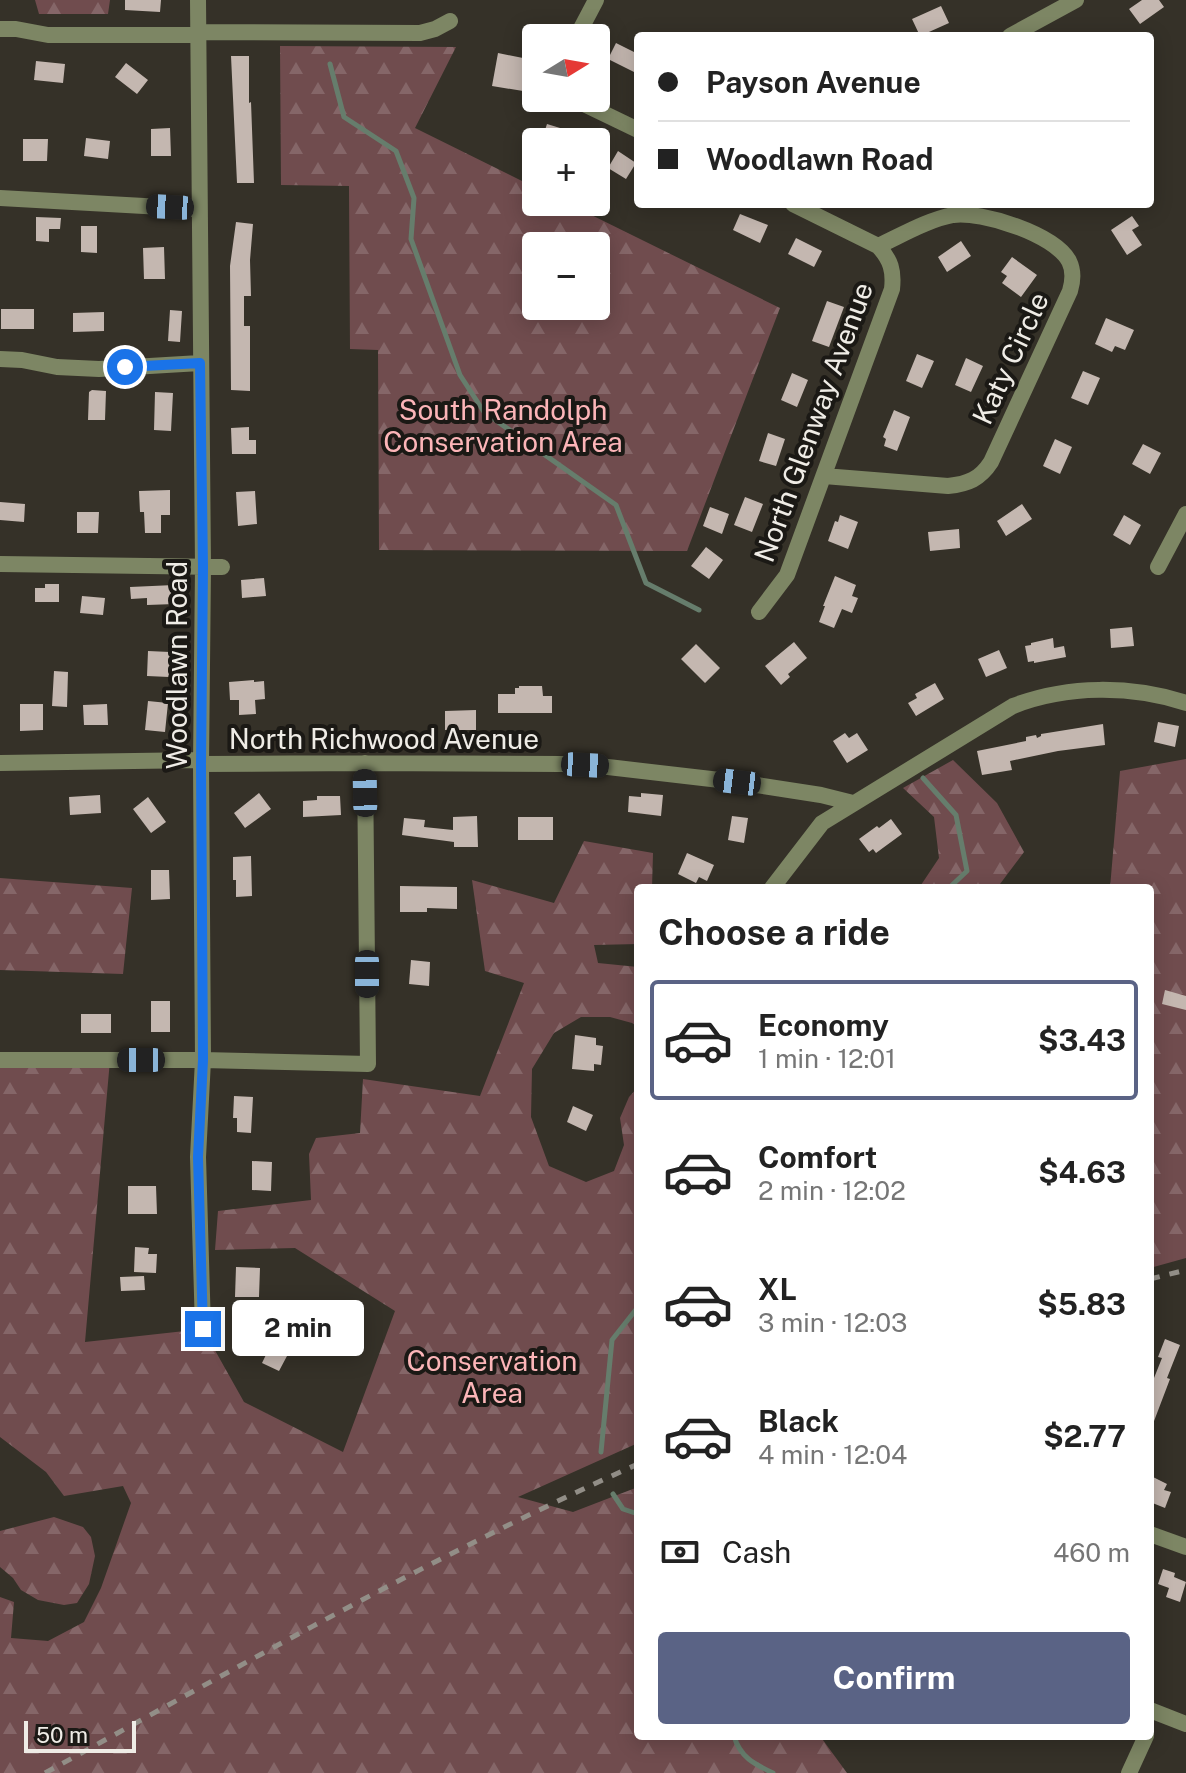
<!DOCTYPE html>
<meta charset="utf-8">
<style>
:root{--surface:#fff;--page:#f2f2f2;--text:#222;--muted:#767676;--line:#e0e0e0;--accent:#5a6385}
body{margin:0;font-family:"Public Sans",sans-serif;background:var(--page);color:var(--text);height:100vh;display:flex;flex-direction:column;font-size:30px;white-space:nowrap}
*{box-sizing:border-box;margin:0}
p{font-size:26px;color:var(--muted)}
.icon{flex:none;width:44px;height:44px;fill:none;stroke:currentColor;stroke-width:2;stroke-linecap:round;stroke-linejoin:round}
.map{position:relative;flex:1;overflow:hidden}
.side{position:absolute;left:634px;top:884px;width:520px;height:856px;display:flex;flex-direction:column;background:var(--surface);border-radius:8px;box-shadow:0 4px 20px #0003}
.side>*{flex:none}
.top-card{position:absolute;left:634px;top:32px;width:520px;height:176px;border-radius:8px;box-shadow:0 4px 20px #0003;display:grid;align-content:center;height:176px;padding:0 24px;background:var(--surface)}
.needle{width:52px;rotate:79deg}
.tools{position:absolute;left:522px;top:24px;display:grid;gap:16px}
.tools a{display:grid;place-items:center;width:88px;height:88px;border-radius:8px;background:var(--surface);box-shadow:0 4px 20px #0003;font-size:40px}
.scale{position:absolute;left:24px;bottom:20px;width:112px;box-sizing:border-box;padding-left:8px;border:4px solid #efece6;border-top:0;font-size:22px;line-height:28px;white-space:nowrap;color:#efece6;-webkit-text-stroke:6px #1b1915;paint-order:stroke}
.end{position:absolute;width:36px;height:36px;margin:-18px;border:10px solid #1a73e8;background:#fff;box-shadow:0 0 0 4px #fff}
.from{border-radius:50%}
.bubble{position:absolute;height:56px;border-radius:8px;background:var(--surface);box-shadow:0 4px 20px #0003;font-size:26px;font-weight:700;line-height:56px;text-align:center}
.car{position:absolute;width:24px;height:48px;margin:-24px -12px;border-radius:10px;box-shadow:0 0 6px 2px #0007;background:linear-gradient(#222 24%,#8ab4d8 0 40%,#222 0 76%,#8ab4d8 0 86%,#222 0)}
.top-card b{display:flex;align-items:center;gap:28px;height:76px;font-size:30px}
.top-card b+b{border-top:2px solid var(--line)}
.top-card i{width:20px;height:20px;background:var(--text)}
ul{padding:0;list-style:none}
li{display:flex;align-items:center;gap:24px;height:120px;margin:0 16px 12px;padding:0 8px;border:4px solid transparent;border-radius:8px}
li div{flex:1}
li b{display:block;font-size:30px}
li em{font-style:normal;font-weight:700}
li.on{border-color:var(--accent)}
li>.icon{width:72px;height:72px;stroke-width:1.5}
h2{padding:0 24px;font-size:36px;line-height:96px}
.pay{display:flex;align-items:center;gap:20px;height:88px;padding:0 24px;font-size:30px}
.pay p{margin-inline-start:auto}
.button{display:flex;gap:16px;margin-top:auto;padding:16px 24px}
.button a{flex:1;height:92px;border-radius:8px;background:var(--accent);color:#fff;font-size:32px;font-weight:700;line-height:92px;text-align:center}
.map>svg:first-child{display:block}
.forest{fill:url(#forest-firs);fill-rule:evenodd}
.lines{fill:none;stroke-linecap:round;stroke-linejoin:round}
.stream{stroke:#667d6c;stroke-width:5}
.building{fill:#c4b7b0}
.minor{stroke:#7d8664;stroke-width:16}
.rail{stroke:#928e87;stroke-width:5;stroke-dasharray:10 10;stroke-linecap:butt}
.route{stroke:#1a73e8;stroke-width:10}
.labels{text-anchor:middle;dominant-baseline:central;stroke-width:8;stroke-linejoin:round;paint-order:stroke}
.street-label{font-size:28px;fill:#efece6;stroke:#1b1915}
.park-label{font-size:28px;fill:#fcb5b8;stroke:#1b1915}
</style>
<div class="map">
<svg width="1186" height="1773" viewBox="0 0 1186 1773">
<defs>
<pattern id="forest-firs" width="22" height="20" patternUnits="userSpaceOnUse" patternTransform="scale(2)"><rect width="22" height="20" fill="#704c4e"/><path d="M5 1l3.5 6h-7zM16 11l3.5 6h-7z" fill="#856668"/></pattern>
</defs>
<rect width="100%" height="100%" fill="#353128"/>
<!-- forest -->
<path class="forest" d="M35 0H110L108 14H39Z
M280 46 456 47 415 128 536 188V202H565L780 308 687 551 379 550 378 350 350 349 349 186 281 185ZM536 246H596V306H536Z
M1186 759V1258L1150 1268V888H1110L1120 771Z
M953 760 997 803 1024 852 997 888H919L939 858 934 817 903 788Z
M584 841 653 853 652 888H638V944L594 945 598 963 638 967V1027L632 1023 610 1017H581L554 1033 532 1069 531 1117 549 1166 586 1182 614 1171 624 1145 620 1118 629 1097 638 1087V1443L518 1497 573 1512 638 1487V1736H820L847 1773H0V1597L14 1602 11 1638 48 1641 84 1622 101 1588 131 1503 123 1486 64 1496 46 1472 0 1437V1060H110L85 1342 203 1329 244 1402 343 1452 395 1311 295 1248 215 1250 218 1211 311 1200 309 1154 316 1138 360 1133 363 1079 480 1096 524 983 485 971 472 880 554 903Z
M0 878 132 888 123 974 0 970Z
M54 1517 83 1527 91 1537 95 1556 89 1584 77 1603 64 1605 38 1600 21 1590 13 1578 0 1567V1531Z"/>
<g class="lines">
<!-- stream -->
<path class="stream" d="M330 64 344 117 396 151 414 198 411 239 460 375 484 412 616 505 646 583 699 610
M923 778 956 815 967 871 949 888
M601 1452 612 1340 638 1307
M613 1494 623 1509 638 1514
M734 1736C740 1757 754 1764 773 1773"/>
</g>
<!-- building -->
<path class="building" d="M125 0H161L160 12 125 10Z
M1142 0H1159L1164 7 1140 24 1129 9Z
M941 6 949 23 920 36 912 19Z
M616 43 638 54V74L608 59Z
M498 53 528 59 523 91 492 86Z
M231 56H249V103L251 102 254 183H237Z
M36 61 65 64 63 83 34 80Z
M126 63 148 80 137 94 115 77Z
M547 124 596 139 595 142H541Z
M170 128 171 156H151V129Z
M86 138 110 141 108 159 84 156Z
M23 139H48L47 161H23Z
M618 151 636 163 626 179 608 168Z
M740 214 768 225 760 243 733 230Z
M1132 216 1139 226 1132 230 1142 245 1127 255 1111 230Z
M36 217 61 218 60 229H49V242L36 241Z
M236 222 253 224 250 260 251 296H244V326H250V391L231 390 230 266Z
M81 226H97V253L81 252Z
M796 238 822 251 814 267 788 254Z
M961 241 971 256 947 272 938 257Z
M164 247 165 279H144L143 248Z
M1012 257 1037 275 1021 297 1002 283 1007 276 1001 272Z
M827 301 844 307 829 347 812 341Z
M1 309H34V329H1Z
M170 310 182 311 180 342 168 341Z
M104 312V331L73 332V313Z
M1106 318 1134 330 1125 350 1115 346 1112 352 1095 344Z
M917 354 934 361 922 388 906 381Z
M966 358 983 366 971 392 955 385Z
M1083 371 1100 378 1088 405 1071 398Z
M792 373 808 380 797 407 781 400Z
M92 390 106 391 105 420H88L89 392Z
M155 392 173 393 171 431 154 430Z
M894 410 910 417 897 451 884 446 886 439 883 437Z
M249 427V440H256V454H232L231 428Z
M768 433 785 439 776 466 759 461Z
M1055 439 1072 447 1060 474 1043 466Z
M1143 444 1161 453 1150 474 1132 464Z
M170 490V515H161V533H145L144 512H140L139 491Z
M255 491 257 524 238 526 236 492Z
M745 497 763 504 752 532 734 525Z
M0 502 25 504 24 522 0 520Z
M1022 504 1032 519 1006 536 997 521Z
M710 507 729 514 722 534 703 526Z
M77 512H99L98 533H77Z
M840 515 858 522 848 549 828 541 835 521 838 522Z
M1124 515 1141 525 1130 545 1113 535Z
M959 529 960 548 930 551 928 532Z
M706 547 723 560 709 579 691 566Z
M835 576 856 585 852 596 858 598 852 613 842 609 834 628 819 622 825 606H823Z
M264 578 266 596 242 598 241 580Z
M45 584H59V602H35V588H45Z
M174 585 175 604 147 605V598L131 599 130 587Z
M82 596 105 598 103 615 80 613Z
M1132 627 1134 646 1111 648 1110 629Z
M1053 638 1054 648 1064 646 1066 657 1034 663V661L1028 662 1025 646 1031 645V643Z
M794 642 807 658 788 674 790 677 781 685 765 666Z
M696 644 720 668 705 683 681 659Z
M999 650 1007 668 986 677 978 659Z
M148 651 170 652 169 677 147 676Z
M54 671 68 672 67 707 52 706Z
M254 680V682L264 681 265 699 255 700 256 714 239 715V700H230L229 682Z
M935 683 944 699 916 716 908 703 917 698 915 694Z
M519 686H542L543 696H552V713H498V694H515V688H519Z
M148 701 168 703 165 732 145 730Z
M20 704H43V730L20 731Z
M107 704 108 725H84L83 705Z
M476 710V730H445V711Z
M1158 722 1179 726 1175 747 1154 742Z
M1103 724 1105 745 1058 751 1010 761 1012 770 982 775 977 751 1026 741V737L1036 735 1037 738 1041 736V734Z
M845 733 849 738 857 733 868 750 847 763 833 741Z
M259 793 271 809 245 828 234 813Z
M641 793 663 795 661 816 628 812 629 796 641 797Z
M100 795 101 813 70 815 69 797Z
M317 796H340L341 815 303 817V801L317 800Z
M148 797 166 822 151 833 133 809Z
M477 816 478 847H454V842L402 835 404 818 425 820 424 827 453 830V817Z
M732 816 748 818 744 843 728 840Z
M518 817H553V840H518Z
M891 819 902 834 876 853 873 849 869 852 859 839 877 826 879 828Z
M687 853 714 865 707 881 699 877 696 883 678 874Z
M251 856 252 896 236 897V880H233V857Z
M151 870H169L170 899 151 900Z
M400 886 457 887V909L427 908V912H400Z
M411 960 430 962 429 986 409 984Z
M1165 990 1186 996V1010L1162 1004Z
M151 1001H170V1032H151Z
M81 1014H111V1033H81Z
M575 1035 596 1038V1045L603 1046 601 1065 594 1064V1071L572 1069Z
M234 1096 253 1097 251 1133 237 1132V1118H233Z
M573 1106 593 1115 586 1131 567 1122Z
M252 1161 272 1162 271 1191 252 1190Z
M128 1186H156L157 1214H128Z
M135 1247 149 1248 148 1254H157L156 1273 134 1272Z
M236 1267 260 1268 259 1297H235Z
M144 1276 145 1290 121 1291 120 1277Z
M277 1332 295 1341 279 1371 262 1363Z
M1165 1339 1180 1345 1167 1378 1170 1379 1151 1429 1150 1388 1162 1358 1158 1357Z
M1153 1477 1167 1484 1164 1490 1171 1492 1165 1508 1150 1502V1484Z
M1163 1569 1175 1573 1174 1577 1186 1582 1180 1602 1166 1597 1169 1588 1158 1584Z"/>
<g class="lines">
<!-- minor -->
<path class="minor" d="M198 0 203 567 201 764 203 1060 198 1157 203 1329
M0 29H16L48 35H198
M198 32 420 33 435 29 450 21
M1010 36 1076 0
M576 38 596 0
M576 98 582 103 638 130
M0 198 198 209
M0 359 22 360 57 367 99 369 200 363
M824 476 948 486C968 484 980 479 991 462L1070 291C1073 281 1074 271 1069 261 1054 234 982 211 953 215 927 220 902 235 878 246
M0 564 222 567
M1158 567 1186 514
M759 612 787 575 892 289C894 271 891 260 878 246L793 204
M0 763 201 760
M201 764 365 763 562 764 608 767 737 782 821 795 853 803
M772 888 822 823 1013 706C1067 685 1131 685 1186 703
M0 1060H203L368 1064 365 763
M1150 1534 1186 1547
M1150 1710 1186 1724
M1129 1773 1146 1736"/>
<!-- rail -->
<path class="rail" d="M1150 1279 1186 1270
M45 1773C240 1666 435 1555 638 1464"/>
</g>
<g class="lines">
<!-- route -->
<path class="route" d="M125 367 200 363 203 567 201 764 203 1060 198 1157 203 1329"/>
</g>
<g class="labels">
<!-- street labels -->
<g class="street-label">
<text transform="translate(1010 358) rotate(-65)">Katy Circle</text>
<text transform="translate(813 422) rotate(-70)">North Glenway Avenue</text>
<text transform="translate(176 665) rotate(-90)">Woodlawn Road</text>
<text x="384" y="738">North Richwood Avenue</text>
</g>
<!-- park labels -->
<g class="park-label">
<text x="503" y="409">South Randolph<tspan x="503" dy="32">Conservation Area</tspan></text>
<text x="492" y="1360">Conservation<tspan x="492" dy="32">Area</tspan></text>
</g>
</g>
</svg>
<div class="tools">
<a><svg class="needle" viewBox="-14 -14 28 28"><path d="M0-13l5 13h-10z" fill="#e53935"/><path d="M0 13l5-13h-10z" fill="#767676"/></svg></a>
<a>+</a>
<a>−</a>
</div>
<div class="scale">50 m</div>
<i class="end from" style="left:125px;top:367px"></i>
<i class="end" style="left:203px;top:1329px"></i>
<div class="bubble" style="left:232px;top:1300px;width:132px">2 min</div>
<i class="car" style="left:170px;top:207px;rotate:273deg"></i>
<i class="car" style="left:585px;top:765px;rotate:93deg"></i>
<i class="car" style="left:737px;top:782px;rotate:277deg"></i>
<i class="car" style="left:365px;top:793px;rotate:359deg"></i>
<i class="car" style="left:367px;top:974px;rotate:180deg"></i>
<i class="car" style="left:141px;top:1060px;rotate:270deg"></i>
<div class="top-card">
<b><i class="from"></i>Payson Avenue</b>
<b><i></i>Woodlawn Road</b>
</div>
<section class="side">
<h2>Choose a ride</h2>
<ul>
<li class="on"><svg class="icon" aria-label="car" viewBox="0 0 24 24"><path d="M5 17H2v-5l4-1 3-4h7l3 4 3 1v5h-3M9 17h6M6 11h13"/><circle cx="7" cy="17" r="2"/><circle cx="17" cy="17" r="2"/></svg><div><b>Economy</b><p>1 min · 12:01</p></div><em>$3.43</em></li>
<li><svg class="icon" aria-label="car" viewBox="0 0 24 24"><path d="M5 17H2v-5l4-1 3-4h7l3 4 3 1v5h-3M9 17h6M6 11h13"/><circle cx="7" cy="17" r="2"/><circle cx="17" cy="17" r="2"/></svg><div><b>Comfort</b><p>2 min · 12:02</p></div><em>$4.63</em></li>
<li><svg class="icon" aria-label="car" viewBox="0 0 24 24"><path d="M5 17H2v-5l4-1 3-4h7l3 4 3 1v5h-3M9 17h6M6 11h13"/><circle cx="7" cy="17" r="2"/><circle cx="17" cy="17" r="2"/></svg><div><b>XL</b><p>3 min · 12:03</p></div><em>$5.83</em></li>
<li><svg class="icon" aria-label="car" viewBox="0 0 24 24"><path d="M5 17H2v-5l4-1 3-4h7l3 4 3 1v5h-3M9 17h6M6 11h13"/><circle cx="7" cy="17" r="2"/><circle cx="17" cy="17" r="2"/></svg><div><b>Black</b><p>4 min · 12:04</p></div><em>$2.77</em></li>
</ul>
<div class="pay"><svg class="icon" aria-label="cash" viewBox="0 0 24 24"><path d="M3 7h18v10H3z"/><circle cx="12" cy="12" r="2"/></svg>Cash<p>460 m</p></div>
<div class="button"><a>Confirm</a></div>
</section>
</div>
